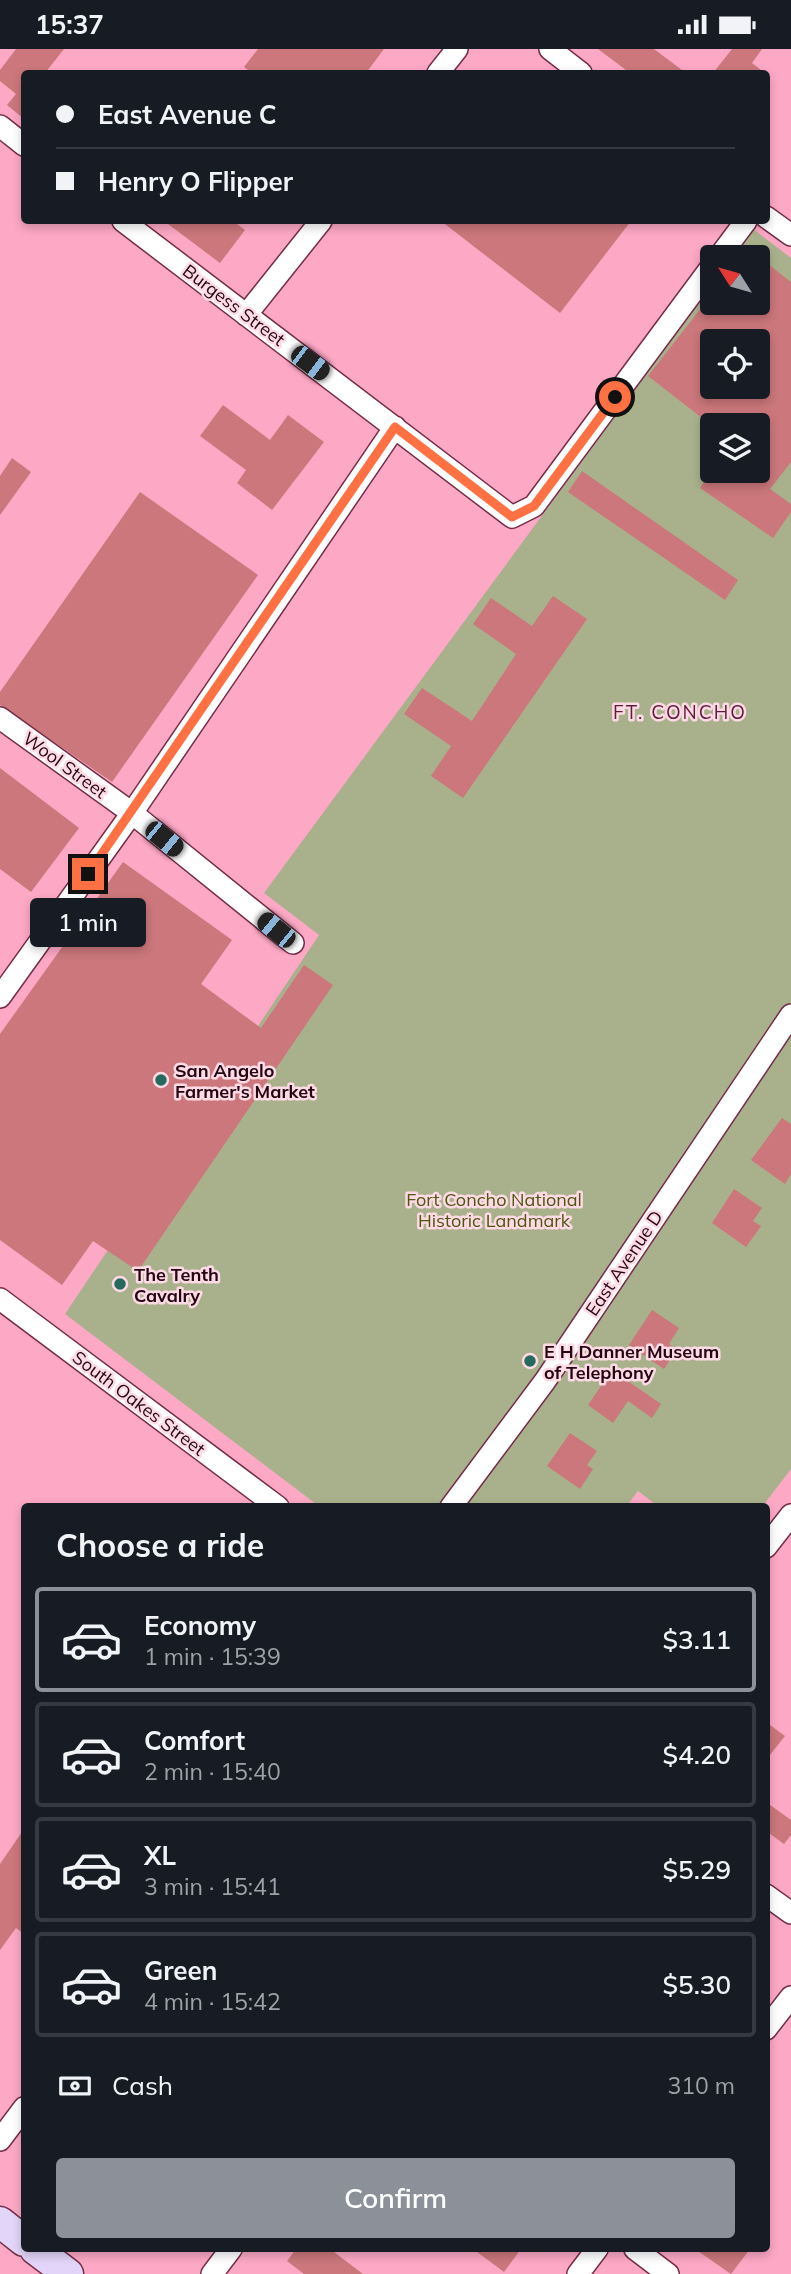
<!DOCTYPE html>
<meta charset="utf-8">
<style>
:root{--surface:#171b24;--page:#242831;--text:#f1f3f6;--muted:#9ea1a6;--line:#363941;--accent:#8c9099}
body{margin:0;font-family:Mulish,sans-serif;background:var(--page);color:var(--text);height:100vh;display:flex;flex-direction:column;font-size:26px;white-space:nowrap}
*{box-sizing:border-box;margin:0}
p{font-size:23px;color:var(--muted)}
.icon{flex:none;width:38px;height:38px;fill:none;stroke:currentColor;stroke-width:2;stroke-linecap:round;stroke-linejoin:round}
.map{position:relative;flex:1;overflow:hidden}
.details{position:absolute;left:21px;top:1454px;width:749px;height:749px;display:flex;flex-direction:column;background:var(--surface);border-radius:7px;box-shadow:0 4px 10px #0003}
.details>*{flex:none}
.banner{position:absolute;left:21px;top:21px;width:749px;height:154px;border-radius:7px;box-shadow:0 4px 10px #0003;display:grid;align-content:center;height:154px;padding:0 35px;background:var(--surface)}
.needle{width:46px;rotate:307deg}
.controls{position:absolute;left:700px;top:196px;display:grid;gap:14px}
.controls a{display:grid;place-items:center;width:70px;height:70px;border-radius:7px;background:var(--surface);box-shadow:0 4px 10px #0003;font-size:35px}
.end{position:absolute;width:32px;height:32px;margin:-16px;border:9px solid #ff7043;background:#111;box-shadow:0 0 0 4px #111}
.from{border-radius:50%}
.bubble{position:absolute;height:49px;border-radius:7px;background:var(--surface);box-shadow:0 4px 10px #0003;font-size:23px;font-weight:600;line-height:49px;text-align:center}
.car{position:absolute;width:21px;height:42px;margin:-21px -10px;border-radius:9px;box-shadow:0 0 5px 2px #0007;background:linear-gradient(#222 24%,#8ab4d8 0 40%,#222 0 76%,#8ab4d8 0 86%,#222 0)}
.banner b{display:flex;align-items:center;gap:24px;height:66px;font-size:26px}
.banner b+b{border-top:2px solid var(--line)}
.banner i{width:18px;height:18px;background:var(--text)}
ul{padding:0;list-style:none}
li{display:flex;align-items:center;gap:21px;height:105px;margin:0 14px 10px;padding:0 21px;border:4px solid var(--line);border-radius:7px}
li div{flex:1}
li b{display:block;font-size:26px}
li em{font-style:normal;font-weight:600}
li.selected{border-color:var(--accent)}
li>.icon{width:63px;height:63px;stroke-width:1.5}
h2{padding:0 35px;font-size:32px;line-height:84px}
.pay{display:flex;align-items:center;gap:18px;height:77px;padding:0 35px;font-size:26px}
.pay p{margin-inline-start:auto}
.action{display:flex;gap:14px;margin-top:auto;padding:14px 35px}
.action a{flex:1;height:80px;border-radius:7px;background:var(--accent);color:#fff;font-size:28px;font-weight:600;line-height:80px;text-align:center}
.status{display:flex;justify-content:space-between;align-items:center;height:49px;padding:0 35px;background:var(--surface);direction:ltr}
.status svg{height:19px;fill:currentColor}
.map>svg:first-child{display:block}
.green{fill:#a9b18c;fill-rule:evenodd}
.building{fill:#cb777b;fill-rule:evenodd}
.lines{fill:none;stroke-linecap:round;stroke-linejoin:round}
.street-casing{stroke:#742d49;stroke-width:24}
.secondary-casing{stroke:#742d49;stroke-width:33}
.street{stroke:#fff;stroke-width:21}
.secondary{stroke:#e2d5f9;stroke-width:30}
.route{stroke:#ff7043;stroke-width:9}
.poi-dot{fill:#256a5c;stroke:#fedae5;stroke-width:2.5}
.labels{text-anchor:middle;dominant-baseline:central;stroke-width:5;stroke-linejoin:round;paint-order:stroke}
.street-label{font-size:18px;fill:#230612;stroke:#fedae5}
.poi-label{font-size:18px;font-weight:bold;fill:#230612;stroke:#fedae5;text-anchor:start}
.park-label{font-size:18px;fill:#4d5710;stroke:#fedae5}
.neighbourhood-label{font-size:19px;letter-spacing:2px;fill:#621c3a;stroke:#fedae5}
</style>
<div class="status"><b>15:37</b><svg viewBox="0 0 49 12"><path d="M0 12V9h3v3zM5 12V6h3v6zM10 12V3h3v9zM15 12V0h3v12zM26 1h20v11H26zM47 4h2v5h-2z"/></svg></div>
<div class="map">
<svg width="791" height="2225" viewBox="0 0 791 2225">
<rect width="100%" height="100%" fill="#fda8c5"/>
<!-- green -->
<path class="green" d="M753 180 791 209V1420L762 1458H659L638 1442 626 1458H320L65 1265 319 886 264 844 712 236V254H758V208H733ZM712 292H758V338H712ZM712 376H758V422H712Z"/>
<!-- building -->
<path class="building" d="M16 0H64L45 24H24V70L7 56 16 45 0 32V21Z
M258 0H384L366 24H252L244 18Z
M598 0H654L686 24H630Z
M732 0H762L752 14 765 24H713Z
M164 172H233L245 181 220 214Z
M441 172H631L560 264Z
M758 207 791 233V413L770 440 791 455V463L773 489 700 439 711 422H758V376H711L648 327 705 254H758ZM712 292H758V338H712Z
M223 356 270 391 288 366 324 393 272 461 237 434 246 421 200 387Z
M12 409 31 423 0 466V427Z
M582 422 738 531 725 551 568 443Z
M140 443 258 526 112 733 0 656V643Z
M553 547 587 570 463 749 431 727 451 697 404 665 422 639 472 672 516 605 473 575 491 549 532 577Z
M0 719 79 779 31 843 0 820Z
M123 813 232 891 201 935 261 979 304 916 333 936 138 1222 93 1192 62 1236 0 1191V985Z
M782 1069 791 1075V1125L785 1135 751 1111Z
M734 1140 762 1159 753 1172 761 1177 746 1198 712 1174Z
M652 1261 679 1279 669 1295 677 1300 664 1320 629 1296Z
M612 1321 661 1355 652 1369 628 1352 613 1374 588 1356Z
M570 1384 597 1402 587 1416 593 1420 580 1440 547 1417Z
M766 1673 785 1687 766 1711Z
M766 1753 791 1771V1786L784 1795 766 1782Z
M24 1780V1885L16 1879 0 1901V1815Z
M296 2200H330L363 2225H304L287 2212Z
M473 2200H521L504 2223Z
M695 2200H750L731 2225Z"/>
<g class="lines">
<!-- street casing -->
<g class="street-casing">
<path id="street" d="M550 0 581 24
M438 24 457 0
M0 77 24 96
M766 168 791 186
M123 172 512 468 534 457 712 217
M719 208 746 172
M246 266 321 172
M0 669 132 764 293 894
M0 948 132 764 395 378
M0 1250 278 1458
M451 1458 545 1332 791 966
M766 1498 791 1466
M766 1846 791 1864
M766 1980 791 1948
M0 2091 24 2059
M635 2200 668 2225
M212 2225 231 2200
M578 2225 597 2200"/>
</g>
<!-- secondary casing -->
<g class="secondary-casing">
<path id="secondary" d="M0 2173 24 2192
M35 2200 68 2225"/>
</g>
<!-- street -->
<use href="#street" class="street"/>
<!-- secondary -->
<use href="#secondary" class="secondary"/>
</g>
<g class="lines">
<!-- route -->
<path class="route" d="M88 825 395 378 512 468 534 457 615 348"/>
</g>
<!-- markers -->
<g class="poi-dot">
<circle cx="161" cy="1031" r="7"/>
<circle cx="120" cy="1235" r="7"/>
<circle cx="530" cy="1312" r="7"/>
</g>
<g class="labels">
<!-- street labels -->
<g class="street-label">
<text transform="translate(234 256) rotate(37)">Burgess Street</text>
<text transform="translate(65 716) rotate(36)">Wool Street</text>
<text transform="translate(624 1214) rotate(-56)">East Avenue D</text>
<text transform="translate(139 1354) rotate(37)">South Oakes Street</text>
</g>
<!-- poi labels -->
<g class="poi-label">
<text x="175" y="1021">San Angelo<tspan x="175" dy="21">Farmer's Market</tspan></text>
<text x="134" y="1225">The Tenth<tspan x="134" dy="21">Cavalry</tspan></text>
<text x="544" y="1302">E H Danner Museum<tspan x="544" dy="21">of Telephony</tspan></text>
</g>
<!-- park labels -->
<g class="park-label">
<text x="494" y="1150">Fort Concho National<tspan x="494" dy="21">Historic Landmark</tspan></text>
</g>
<!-- neighbourhood labels -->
<g class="neighbourhood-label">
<text x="680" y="663">FT. CONCHO</text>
</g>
</g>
</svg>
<div class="controls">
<a><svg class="needle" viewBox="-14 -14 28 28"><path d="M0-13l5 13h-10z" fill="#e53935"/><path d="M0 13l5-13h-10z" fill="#9ea1a6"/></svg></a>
<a><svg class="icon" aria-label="locate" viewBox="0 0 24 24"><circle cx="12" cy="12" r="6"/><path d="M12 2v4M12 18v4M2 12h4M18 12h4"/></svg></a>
<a><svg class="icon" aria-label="layers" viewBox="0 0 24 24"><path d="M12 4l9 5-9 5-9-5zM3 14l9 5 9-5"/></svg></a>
</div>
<i class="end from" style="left:615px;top:348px"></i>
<i class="end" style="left:88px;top:825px"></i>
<div class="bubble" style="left:30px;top:849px;width:116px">1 min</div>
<i class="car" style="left:310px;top:314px;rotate:127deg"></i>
<i class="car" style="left:164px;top:790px;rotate:129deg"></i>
<i class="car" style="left:276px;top:881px;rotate:309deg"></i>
<div class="banner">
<b><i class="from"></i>East Avenue C</b>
<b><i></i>Henry O Flipper</b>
</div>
<section class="details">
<h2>Choose a ride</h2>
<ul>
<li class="selected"><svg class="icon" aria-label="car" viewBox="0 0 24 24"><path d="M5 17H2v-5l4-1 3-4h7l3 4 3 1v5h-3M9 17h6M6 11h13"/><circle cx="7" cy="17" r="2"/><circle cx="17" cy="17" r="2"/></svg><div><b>Economy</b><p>1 min · 15:39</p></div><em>$3.11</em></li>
<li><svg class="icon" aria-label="car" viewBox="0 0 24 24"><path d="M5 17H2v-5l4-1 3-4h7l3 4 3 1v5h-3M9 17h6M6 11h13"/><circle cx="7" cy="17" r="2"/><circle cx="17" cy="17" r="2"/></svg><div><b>Comfort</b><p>2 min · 15:40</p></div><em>$4.20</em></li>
<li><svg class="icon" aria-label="car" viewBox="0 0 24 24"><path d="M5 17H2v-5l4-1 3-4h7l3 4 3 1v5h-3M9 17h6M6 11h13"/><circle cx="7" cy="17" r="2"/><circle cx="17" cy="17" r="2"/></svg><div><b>XL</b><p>3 min · 15:41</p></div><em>$5.29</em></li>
<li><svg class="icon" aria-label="car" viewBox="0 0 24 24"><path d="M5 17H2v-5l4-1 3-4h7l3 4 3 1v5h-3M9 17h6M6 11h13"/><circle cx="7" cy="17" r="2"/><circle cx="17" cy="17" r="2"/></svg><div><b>Green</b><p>4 min · 15:42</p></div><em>$5.30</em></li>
</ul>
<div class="pay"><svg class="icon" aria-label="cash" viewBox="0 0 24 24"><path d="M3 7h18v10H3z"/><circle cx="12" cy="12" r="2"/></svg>Cash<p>310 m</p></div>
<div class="action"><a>Confirm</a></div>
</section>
</div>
